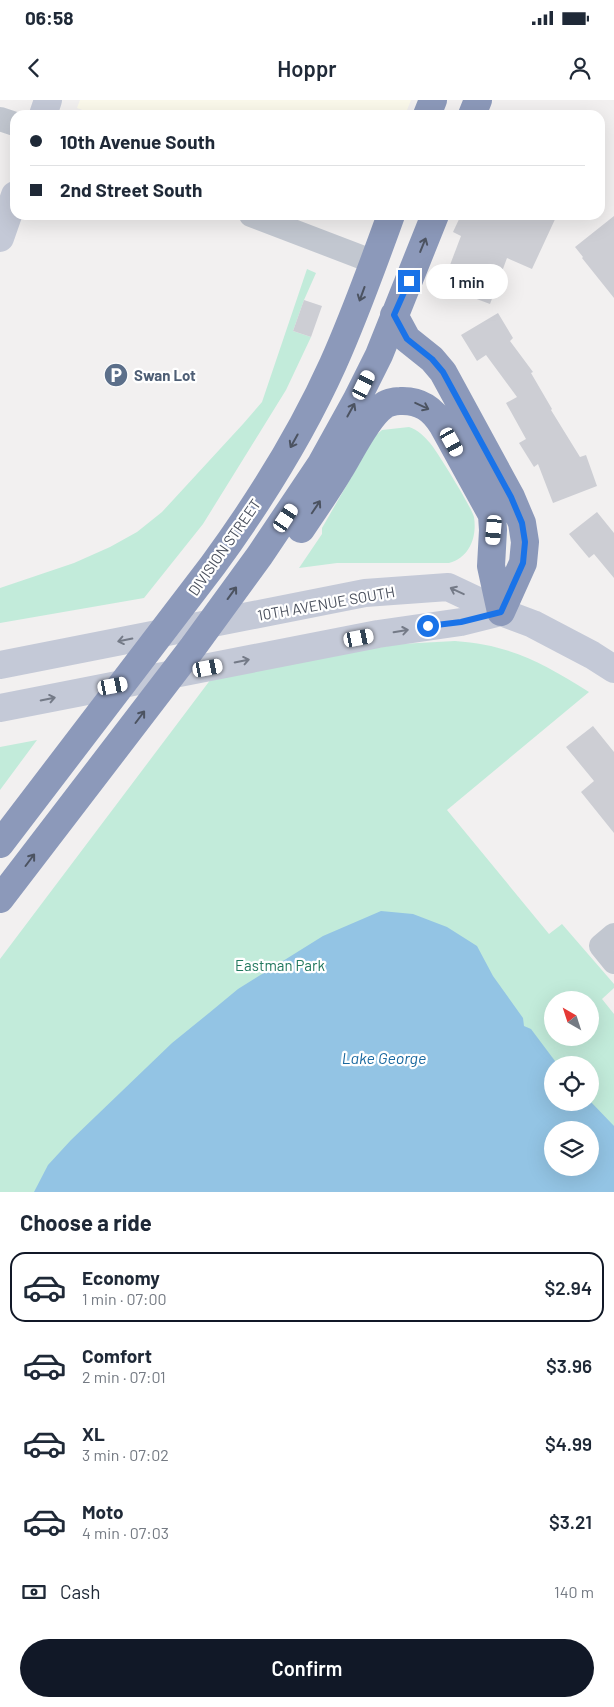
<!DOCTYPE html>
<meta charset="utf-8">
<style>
:root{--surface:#fff;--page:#f6f6f7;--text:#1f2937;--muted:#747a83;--line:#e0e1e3;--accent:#111827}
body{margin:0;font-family:Barlow,sans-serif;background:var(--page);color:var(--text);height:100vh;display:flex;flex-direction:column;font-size:19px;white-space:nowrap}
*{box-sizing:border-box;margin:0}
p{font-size:16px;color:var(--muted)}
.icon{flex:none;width:28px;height:28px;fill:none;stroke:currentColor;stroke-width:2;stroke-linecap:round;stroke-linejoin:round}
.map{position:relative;height:1092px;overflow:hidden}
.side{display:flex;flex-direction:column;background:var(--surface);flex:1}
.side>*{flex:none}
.top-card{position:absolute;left:10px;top:10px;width:595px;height:110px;border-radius:15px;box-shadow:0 5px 20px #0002;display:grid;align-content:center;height:110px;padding:0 20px;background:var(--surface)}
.needle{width:32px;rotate:321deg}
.tools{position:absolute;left:544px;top:891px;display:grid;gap:10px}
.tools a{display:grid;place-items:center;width:55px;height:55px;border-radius:50%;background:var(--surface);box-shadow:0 5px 20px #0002;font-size:25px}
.end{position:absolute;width:22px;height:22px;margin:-11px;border:6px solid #1a73e8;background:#fff;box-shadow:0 0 0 2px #fff}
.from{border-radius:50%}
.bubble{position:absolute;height:35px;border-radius:18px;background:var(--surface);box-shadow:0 5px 20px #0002;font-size:16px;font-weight:600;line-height:35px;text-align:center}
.car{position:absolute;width:15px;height:30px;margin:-15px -8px;border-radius:6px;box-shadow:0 0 4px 1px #0007;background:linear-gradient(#fff 24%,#345 0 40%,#fff 0 76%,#345 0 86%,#fff 0)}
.top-card b{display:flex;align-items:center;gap:18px;height:48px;font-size:19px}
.top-card b+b{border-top:1px solid var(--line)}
.top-card i{width:12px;height:12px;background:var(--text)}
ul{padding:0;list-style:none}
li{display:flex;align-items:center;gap:15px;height:70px;margin:0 10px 8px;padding:0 10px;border:2px solid transparent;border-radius:15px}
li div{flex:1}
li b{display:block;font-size:19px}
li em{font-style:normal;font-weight:600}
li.current{border-color:var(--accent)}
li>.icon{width:45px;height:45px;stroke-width:1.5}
h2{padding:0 20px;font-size:22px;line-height:60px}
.pay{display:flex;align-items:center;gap:12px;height:55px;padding:0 20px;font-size:19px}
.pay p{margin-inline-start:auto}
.button{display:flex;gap:10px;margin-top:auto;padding:10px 20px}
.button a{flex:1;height:58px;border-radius:30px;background:var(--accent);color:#fff;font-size:20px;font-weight:600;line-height:58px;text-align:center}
.status{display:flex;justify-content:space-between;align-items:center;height:35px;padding:0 25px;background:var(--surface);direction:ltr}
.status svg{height:14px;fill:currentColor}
header{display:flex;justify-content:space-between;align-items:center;height:65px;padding:0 20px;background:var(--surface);font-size:22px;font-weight:600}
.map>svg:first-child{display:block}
.commercial{fill:#fbf9eb}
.green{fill:#c2ebda;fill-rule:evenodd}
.water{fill:#93c4e4;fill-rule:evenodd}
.building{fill:#cdced4}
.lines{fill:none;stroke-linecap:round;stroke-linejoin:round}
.street{stroke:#c2c7d0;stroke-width:24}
.secondary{stroke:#c4c9d7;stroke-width:28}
.highway{stroke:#8c99ba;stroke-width:28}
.oneway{stroke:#4c5361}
.oneway2{stroke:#747a87}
.route{stroke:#1a73e8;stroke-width:6}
.labels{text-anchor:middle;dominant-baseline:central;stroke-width:4.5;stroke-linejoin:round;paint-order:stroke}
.service-label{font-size:15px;font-weight:bold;fill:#4e5e75;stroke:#fff;text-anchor:start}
.street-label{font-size:15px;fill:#494f5c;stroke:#fff}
.park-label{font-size:15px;fill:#20775d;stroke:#fff}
.water-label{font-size:16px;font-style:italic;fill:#19689f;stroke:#fff}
</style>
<div class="status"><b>06:58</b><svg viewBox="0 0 49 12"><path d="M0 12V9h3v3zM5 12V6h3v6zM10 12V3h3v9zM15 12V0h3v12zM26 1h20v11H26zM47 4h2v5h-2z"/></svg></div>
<header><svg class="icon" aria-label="back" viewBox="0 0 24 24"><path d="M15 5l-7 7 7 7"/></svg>Hoppr<svg class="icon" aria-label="person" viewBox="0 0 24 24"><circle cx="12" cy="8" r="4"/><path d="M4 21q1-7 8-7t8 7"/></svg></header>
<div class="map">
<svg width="614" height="1092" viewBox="0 0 614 1092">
<rect width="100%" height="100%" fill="#f2f0f0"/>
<!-- commercial -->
<path class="commercial" d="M80 0H411L405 15H96L77 8Z"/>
<!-- green -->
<path class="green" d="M307 169 316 173 304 200 293 231 311 237 286 290 203 424 144 498 0 523V488L74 463 110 447 137 432 162 412 243 324 262 302Z
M409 327C418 330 424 336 430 343 437 351 472 408 474 417 477 437 470 457 449 463H337L299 468 322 434V428L375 336 382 330Z
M455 541C511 545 543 563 589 592L447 710 549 834 562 824 614 884V888L602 899 614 914V1092H0V859L214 575 400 544ZM552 900H590V938H552ZM552 965H590V1002H552ZM552 1030H590V1068H552Z
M37 640 0 690V647Z"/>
<!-- water -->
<path class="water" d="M381 811 413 814 447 827 477 846 493 876 523 918 524 926 531 929 558 965H552V1002H590V1001L614 1026V1092H34L48 1065 71 1040 172 943 209 913 238 889 323 836ZM552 1030H590V1068H552Z"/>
<!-- building -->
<path class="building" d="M461 115H557L532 169 507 158 490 204 442 186 461 136 453 132Z
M614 116V198L582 158 583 157 575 147Z
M304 200 322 206 311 237 293 231Z
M498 213 513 238 510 241 533 272 531 273 552 309 551 310 580 357 586 355 597 386 553 403 538 364 534 367 519 343 526 339 506 303 517 297 486 255 477 261 461 235Z
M597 412 614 433V478L594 454 589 458 569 434Z
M593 626 614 652V733L581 692 594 681 566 647Z"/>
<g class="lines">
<!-- street -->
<path class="street" d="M0 19 15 24
M251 115 374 162
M614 835 601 846 614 862"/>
<!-- secondary -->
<path class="secondary" d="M43 15 48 0
M0 138 15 95
M0 565 365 493 448 487 501 512 533 524 592 555 614 569
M0 608 378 534 461 522 501 512"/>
<!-- highway -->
<path class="highway" d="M427 15 433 0
M472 15 478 0
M394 215 407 239 432 259 443 272 511 397 522 423 525 442 523 463 501 512
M301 429C314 410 327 391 339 371 350 354 366 319 382 307 386 303 394 301 400 301 420 300 433 309 443 326L492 415 493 430 491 466 501 512
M0 744 213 465C259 402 301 335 333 264 355 215 373 165 391 115
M0 799 193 547 260 455 321 364 357 299 379 255 435 115"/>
</g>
<!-- one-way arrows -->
<defs><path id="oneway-shaft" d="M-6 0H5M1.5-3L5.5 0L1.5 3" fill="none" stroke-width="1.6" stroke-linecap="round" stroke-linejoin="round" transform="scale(1.25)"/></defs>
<g class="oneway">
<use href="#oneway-shaft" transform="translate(423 145) rotate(-68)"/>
<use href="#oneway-shaft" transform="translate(362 194) rotate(110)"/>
<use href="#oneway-shaft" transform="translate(422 306) rotate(25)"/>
<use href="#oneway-shaft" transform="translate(351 310) rotate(-61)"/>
<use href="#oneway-shaft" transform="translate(294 341) rotate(119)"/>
<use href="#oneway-shaft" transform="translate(316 407) rotate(-56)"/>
<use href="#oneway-shaft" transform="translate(232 493) rotate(-54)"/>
<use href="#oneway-shaft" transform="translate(140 617) rotate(-53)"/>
<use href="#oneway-shaft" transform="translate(30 760) rotate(-53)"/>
</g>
<g class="oneway2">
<use href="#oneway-shaft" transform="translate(457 491) rotate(-155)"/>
<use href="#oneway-shaft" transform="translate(401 531) rotate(-9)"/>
<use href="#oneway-shaft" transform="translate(125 540) rotate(169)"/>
<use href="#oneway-shaft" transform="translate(242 561) rotate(-11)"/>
<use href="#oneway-shaft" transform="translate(48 599) rotate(-11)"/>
</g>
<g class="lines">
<!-- route -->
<path class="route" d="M409 181 394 215 407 239 432 259 443 272 511 397 522 423 525 442 523 463 501 512 461 522 428 526"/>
</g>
<!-- icons -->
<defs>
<g id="parking-disc" transform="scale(1.25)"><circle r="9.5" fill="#5c6f8a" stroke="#fff"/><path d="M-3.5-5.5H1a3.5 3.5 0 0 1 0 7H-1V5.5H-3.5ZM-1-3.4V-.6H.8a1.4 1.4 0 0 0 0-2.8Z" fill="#fff"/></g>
</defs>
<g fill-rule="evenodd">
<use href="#parking-disc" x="116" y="275"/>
</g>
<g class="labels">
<!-- service labels -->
<g class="service-label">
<text x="134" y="275">Swan Lot</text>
</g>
<!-- street labels -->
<g class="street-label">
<text transform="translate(224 447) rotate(-55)">DIVISION STREET</text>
<text transform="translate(326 503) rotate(-10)">10TH AVENUE SOUTH</text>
</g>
<!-- park labels -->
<g class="park-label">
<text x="280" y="865">Eastman Park</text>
</g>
<!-- water labels -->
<g class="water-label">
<text x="384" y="957">Lake George</text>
</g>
</g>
</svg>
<div class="tools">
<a><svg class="needle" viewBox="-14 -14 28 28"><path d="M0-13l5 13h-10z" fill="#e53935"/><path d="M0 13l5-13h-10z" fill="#747a83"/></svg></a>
<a><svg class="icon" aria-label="locate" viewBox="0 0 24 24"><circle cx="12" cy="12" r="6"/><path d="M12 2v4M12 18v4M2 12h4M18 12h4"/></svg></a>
<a><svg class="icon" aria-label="layers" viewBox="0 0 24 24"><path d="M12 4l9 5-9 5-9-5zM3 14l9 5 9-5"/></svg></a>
</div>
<i class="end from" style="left:428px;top:526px"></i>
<i class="end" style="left:409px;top:181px"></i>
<div class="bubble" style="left:426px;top:164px;width:82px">1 min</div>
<i class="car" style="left:364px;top:285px;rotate:26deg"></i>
<i class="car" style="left:452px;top:342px;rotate:151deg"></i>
<i class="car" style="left:286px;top:418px;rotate:34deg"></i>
<i class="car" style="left:494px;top:430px;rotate:185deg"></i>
<i class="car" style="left:359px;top:538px;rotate:79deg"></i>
<i class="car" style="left:208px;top:568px;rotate:79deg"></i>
<i class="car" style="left:113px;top:586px;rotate:79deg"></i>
<div class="top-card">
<b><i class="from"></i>10th Avenue South</b>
<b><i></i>2nd Street South</b>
</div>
</div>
<section class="side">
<h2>Choose a ride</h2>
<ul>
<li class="current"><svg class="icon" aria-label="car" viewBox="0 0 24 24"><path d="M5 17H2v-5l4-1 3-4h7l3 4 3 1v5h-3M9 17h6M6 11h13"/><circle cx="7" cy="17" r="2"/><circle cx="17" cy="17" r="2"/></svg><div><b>Economy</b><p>1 min · 07:00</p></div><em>$2.94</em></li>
<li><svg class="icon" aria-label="car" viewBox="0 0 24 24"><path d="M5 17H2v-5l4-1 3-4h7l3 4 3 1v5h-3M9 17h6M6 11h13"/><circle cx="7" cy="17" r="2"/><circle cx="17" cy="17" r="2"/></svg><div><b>Comfort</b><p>2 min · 07:01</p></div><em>$3.96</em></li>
<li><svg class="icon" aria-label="car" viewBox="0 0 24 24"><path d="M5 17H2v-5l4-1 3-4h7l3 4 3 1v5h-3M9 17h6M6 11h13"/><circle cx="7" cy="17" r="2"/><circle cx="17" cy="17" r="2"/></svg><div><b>XL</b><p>3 min · 07:02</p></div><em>$4.99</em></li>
<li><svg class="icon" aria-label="car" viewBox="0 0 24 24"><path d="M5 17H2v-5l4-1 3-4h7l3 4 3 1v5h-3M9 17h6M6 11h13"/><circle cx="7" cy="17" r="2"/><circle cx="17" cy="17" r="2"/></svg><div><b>Moto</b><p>4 min · 07:03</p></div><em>$3.21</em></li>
</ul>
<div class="pay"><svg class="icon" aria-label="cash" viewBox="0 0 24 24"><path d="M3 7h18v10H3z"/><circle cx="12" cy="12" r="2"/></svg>Cash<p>140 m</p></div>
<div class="button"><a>Confirm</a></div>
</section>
